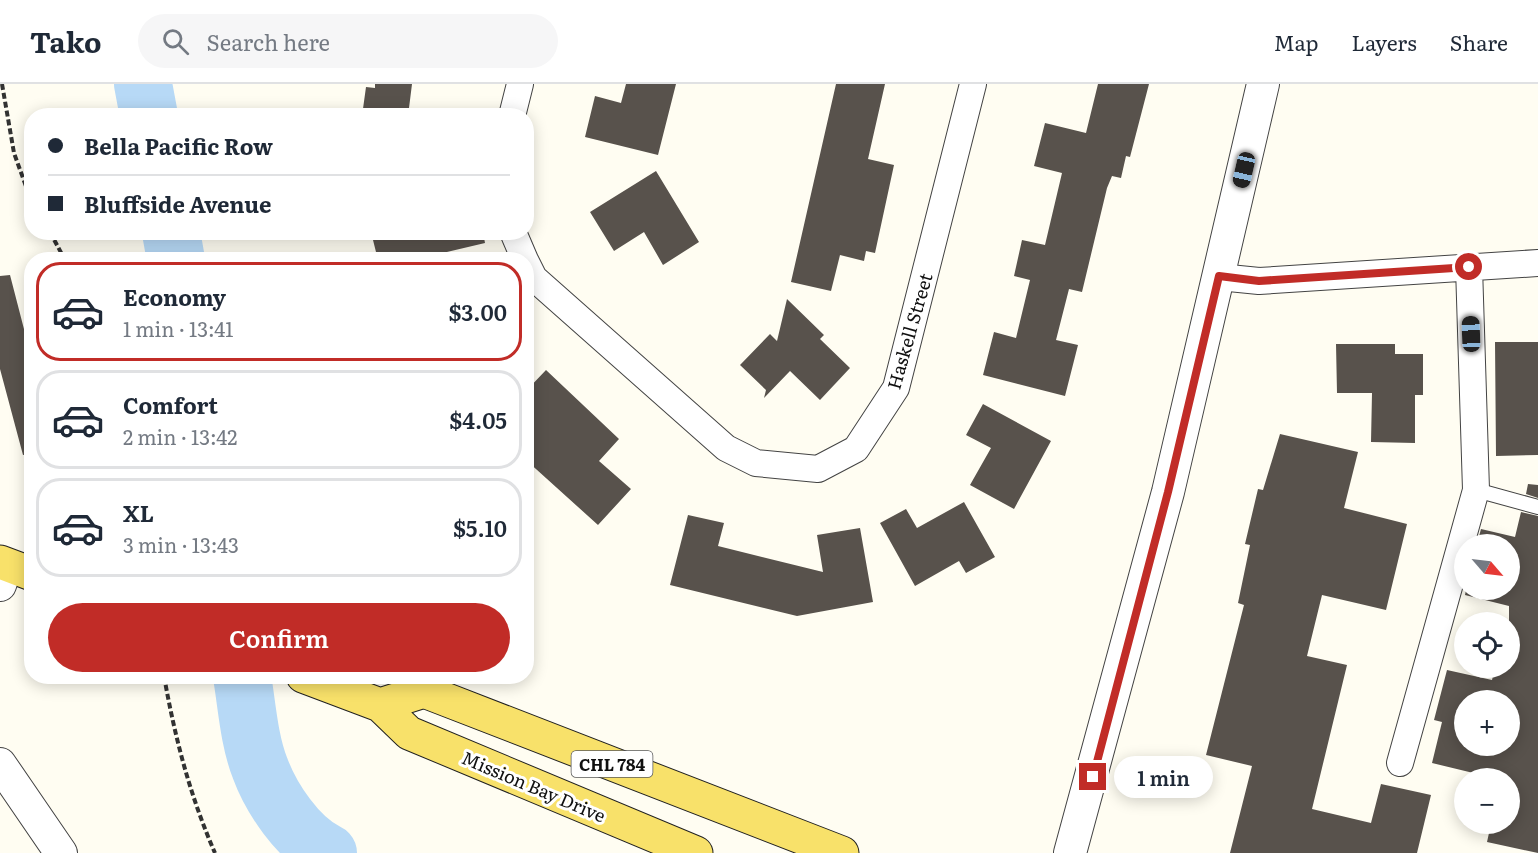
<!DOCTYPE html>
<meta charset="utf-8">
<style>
:root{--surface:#fff;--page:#f6f6f7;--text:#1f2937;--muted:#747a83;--line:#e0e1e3;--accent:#c12c27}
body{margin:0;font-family:Literata,serif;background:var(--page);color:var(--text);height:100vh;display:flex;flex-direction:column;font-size:22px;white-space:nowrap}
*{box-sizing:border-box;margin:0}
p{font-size:20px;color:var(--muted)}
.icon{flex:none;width:33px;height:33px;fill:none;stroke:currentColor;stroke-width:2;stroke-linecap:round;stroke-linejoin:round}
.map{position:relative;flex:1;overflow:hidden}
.details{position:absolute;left:24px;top:168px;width:510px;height:432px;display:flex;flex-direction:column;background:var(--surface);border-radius:24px;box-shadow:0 3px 15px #0003}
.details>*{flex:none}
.top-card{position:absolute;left:24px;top:24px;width:510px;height:132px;border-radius:24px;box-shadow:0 3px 15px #0003;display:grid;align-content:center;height:132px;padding:0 24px;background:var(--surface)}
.needle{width:39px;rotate:118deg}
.controls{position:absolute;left:1454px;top:450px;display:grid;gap:12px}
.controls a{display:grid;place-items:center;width:66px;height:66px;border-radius:50%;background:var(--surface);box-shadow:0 3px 15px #0003;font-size:30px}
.end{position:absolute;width:27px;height:27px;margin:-14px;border:8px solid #c12c27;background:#fff;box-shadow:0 0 0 3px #fff}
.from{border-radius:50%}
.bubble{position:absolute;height:42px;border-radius:21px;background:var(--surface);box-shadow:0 3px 15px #0003;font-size:20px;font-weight:600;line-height:42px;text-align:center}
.car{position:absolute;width:18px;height:36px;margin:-18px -9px;border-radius:8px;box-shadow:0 0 4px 2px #0007;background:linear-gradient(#222 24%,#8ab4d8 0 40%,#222 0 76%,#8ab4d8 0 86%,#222 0)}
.top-card b{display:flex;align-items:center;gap:21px;height:57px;font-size:22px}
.top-card b+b{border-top:2px solid var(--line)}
.top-card i{width:15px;height:15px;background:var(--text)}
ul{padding:10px 0 0;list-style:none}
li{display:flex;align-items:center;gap:18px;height:99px;margin:0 12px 9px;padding:0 12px;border:3px solid var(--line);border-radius:24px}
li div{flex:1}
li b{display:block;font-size:22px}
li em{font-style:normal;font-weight:600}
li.current{border-color:var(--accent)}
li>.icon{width:54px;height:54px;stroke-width:1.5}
.primary-button{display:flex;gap:12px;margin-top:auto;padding:12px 24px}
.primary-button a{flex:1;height:69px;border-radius:36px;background:var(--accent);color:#fff;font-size:24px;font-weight:600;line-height:69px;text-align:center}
header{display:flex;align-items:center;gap:36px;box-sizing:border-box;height:84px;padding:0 30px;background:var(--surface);border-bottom:2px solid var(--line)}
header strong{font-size:28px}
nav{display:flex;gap:33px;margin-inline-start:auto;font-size:21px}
.search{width:420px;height:54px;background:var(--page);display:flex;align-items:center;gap:15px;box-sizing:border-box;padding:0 21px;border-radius:33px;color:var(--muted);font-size:22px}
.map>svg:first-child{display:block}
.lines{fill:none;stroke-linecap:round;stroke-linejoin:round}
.river{stroke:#b7d9f6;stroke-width:58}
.building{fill:#58524c;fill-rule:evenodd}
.service-casing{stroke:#434343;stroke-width:16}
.minor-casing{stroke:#434343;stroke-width:28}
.tertiary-casing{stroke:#434343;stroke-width:34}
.primary-casing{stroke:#212121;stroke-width:35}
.path{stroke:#323232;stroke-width:4;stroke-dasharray:6 3;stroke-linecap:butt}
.service{stroke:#fff;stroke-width:14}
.minor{stroke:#fff;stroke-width:26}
.tertiary{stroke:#fff;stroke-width:32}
.primary{stroke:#f8e16a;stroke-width:33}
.route{stroke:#c12c27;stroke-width:8}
.labels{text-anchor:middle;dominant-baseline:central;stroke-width:6;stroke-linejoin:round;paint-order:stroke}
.shield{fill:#fff;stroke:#585858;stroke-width:1.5}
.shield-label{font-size:16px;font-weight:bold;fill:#101010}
.street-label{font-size:18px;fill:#101010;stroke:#fff}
</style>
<header>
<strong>Tako</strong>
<div class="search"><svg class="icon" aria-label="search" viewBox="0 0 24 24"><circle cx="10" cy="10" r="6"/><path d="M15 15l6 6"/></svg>Search here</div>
<nav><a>Map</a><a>Layers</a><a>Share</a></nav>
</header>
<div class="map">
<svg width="1538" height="769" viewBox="0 0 1538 769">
<rect width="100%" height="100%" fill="#fffdf2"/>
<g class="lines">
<!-- river -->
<path class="river" d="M143 0 149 32
M171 148 176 176
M242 592C247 622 249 656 260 684 271 714 298 755 328 769"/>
</g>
<!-- building -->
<path class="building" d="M375 0H412L408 32H362L366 3 375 4Z
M626 0H676L658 71 585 53 595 12 621 19Z
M836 0H885L868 75 894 81 875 169 866 167 864 177 840 171 831 207 791 198Z
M1098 0H1149L1130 73 1126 72 1121 94 1112 92 1107 104 1082 208 1069 205 1056 256 1078 261 1065 312 983 291 994 248 1016 254 1030 196 1014 192 1022 156 1045 161 1062 89 1034 82 1045 39 1086 49Z
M656 87 699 158 663 181 644 148 614 167 590 128Z
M371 148H483L485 159 413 176H378Z
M10 191 32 276V370L23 371 0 285V192Z
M787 215 824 251 820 255 850 284 820 316 790 287 764 314 766 306 740 281 770 250 777 257Z
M1495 258H1538V371L1496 372Z
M1336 260H1395V270H1423V311H1415V359L1371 358 1372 309H1337Z
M546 286 619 355 599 377 631 405 598 441 526 376V307Z
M983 320 1051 357 1014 425 970 401 991 364 966 351Z
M1280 350 1358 368 1344 424 1407 440 1386 526 1322 511 1307 572 1347 581 1312 725 1371 739 1381 700 1431 711 1417 769H1230L1252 682 1206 671 1244 521 1238 519 1250 461 1245 460 1258 405 1263 406Z
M1528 400 1538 401V414L1526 410Z
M964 418 995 473 966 489 959 477 915 502 880 439 906 425 917 444Z
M1521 428 1538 432V769L1487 758 1491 740H1509V694H1494L1432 679 1442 638 1434 636 1447 586 1492 596 1495 584H1509V522L1465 511 1466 506H1509V460H1477L1481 445 1515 453ZM1464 616H1509V662H1464Z
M688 431 724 439 718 462 823 488 817 451 860 444 873 518 797 532 670 501Z"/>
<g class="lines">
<!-- service casing -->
<g class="service-casing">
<path id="service" d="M1476 406 1538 423"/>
</g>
<!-- minor casing -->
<g class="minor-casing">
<path id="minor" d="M512 32 520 0
M513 148 525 176
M526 178 534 194 726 364 756 379 818 385 856 365 896 304 973 0
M1219 193 1259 197 1538 179
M1400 679 1476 406 1469 183"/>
</g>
<!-- tertiary casing -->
<g class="tertiary-casing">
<path id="tertiary" d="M0 501 7 481
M0 680 61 769
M1070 769 1168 408 1263 0"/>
</g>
<!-- primary casing -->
<g class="primary-casing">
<path id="primary" d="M0 478 32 490
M303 592 380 621 409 649 696 769
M380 621 424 607 842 769"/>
</g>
<!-- path -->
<path class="path" d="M2 0 14 69 32 119
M50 148 65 176
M164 592C175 654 190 712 215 769"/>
<!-- service -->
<use href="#service" class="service"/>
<!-- minor -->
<use href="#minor" class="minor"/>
<!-- tertiary -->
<use href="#tertiary" class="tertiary"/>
<!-- primary -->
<use href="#primary" class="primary"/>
</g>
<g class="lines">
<!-- route -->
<path class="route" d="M1093 693 1168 408 1219 192 1259 197 1469 183"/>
</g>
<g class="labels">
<!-- shield labels -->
<rect class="shield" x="571.5" y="667" width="81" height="26" rx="4.5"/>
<g class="shield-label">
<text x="612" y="680">CHL 784</text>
</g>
<!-- street labels -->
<g class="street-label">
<text transform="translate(909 247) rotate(-74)">Haskell Street</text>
<text transform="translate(534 702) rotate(23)">Mission Bay Drive</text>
</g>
</g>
</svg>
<div class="controls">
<a><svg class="needle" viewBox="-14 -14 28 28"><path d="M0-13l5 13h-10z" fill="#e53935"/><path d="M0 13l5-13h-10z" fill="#747a83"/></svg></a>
<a><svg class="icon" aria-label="locate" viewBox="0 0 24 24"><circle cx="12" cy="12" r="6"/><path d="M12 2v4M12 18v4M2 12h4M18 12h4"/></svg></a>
<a>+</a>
<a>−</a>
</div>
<i class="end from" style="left:1469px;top:183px"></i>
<i class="end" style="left:1093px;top:693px"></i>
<div class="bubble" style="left:1114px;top:672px;width:99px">1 min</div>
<i class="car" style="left:1244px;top:86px;rotate:193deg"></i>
<i class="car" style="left:1471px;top:250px;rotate:358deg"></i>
<div class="top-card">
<b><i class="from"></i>Bella Pacific Row</b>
<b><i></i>Bluffside Avenue</b>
</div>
<section class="details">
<ul>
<li class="current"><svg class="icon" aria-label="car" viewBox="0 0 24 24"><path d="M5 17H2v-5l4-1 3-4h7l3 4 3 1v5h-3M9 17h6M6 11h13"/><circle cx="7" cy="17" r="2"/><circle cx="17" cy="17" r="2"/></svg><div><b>Economy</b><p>1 min · 13:41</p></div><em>$3.00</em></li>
<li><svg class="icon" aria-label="car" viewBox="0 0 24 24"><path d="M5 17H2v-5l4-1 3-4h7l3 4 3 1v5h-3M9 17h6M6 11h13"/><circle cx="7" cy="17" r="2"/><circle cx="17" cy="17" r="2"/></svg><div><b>Comfort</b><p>2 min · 13:42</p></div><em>$4.05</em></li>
<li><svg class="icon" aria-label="car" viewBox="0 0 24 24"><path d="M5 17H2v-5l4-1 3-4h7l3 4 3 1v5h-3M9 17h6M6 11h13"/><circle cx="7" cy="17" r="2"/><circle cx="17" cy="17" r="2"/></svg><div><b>XL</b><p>3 min · 13:43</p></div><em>$5.10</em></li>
</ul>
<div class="primary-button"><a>Confirm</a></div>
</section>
</div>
